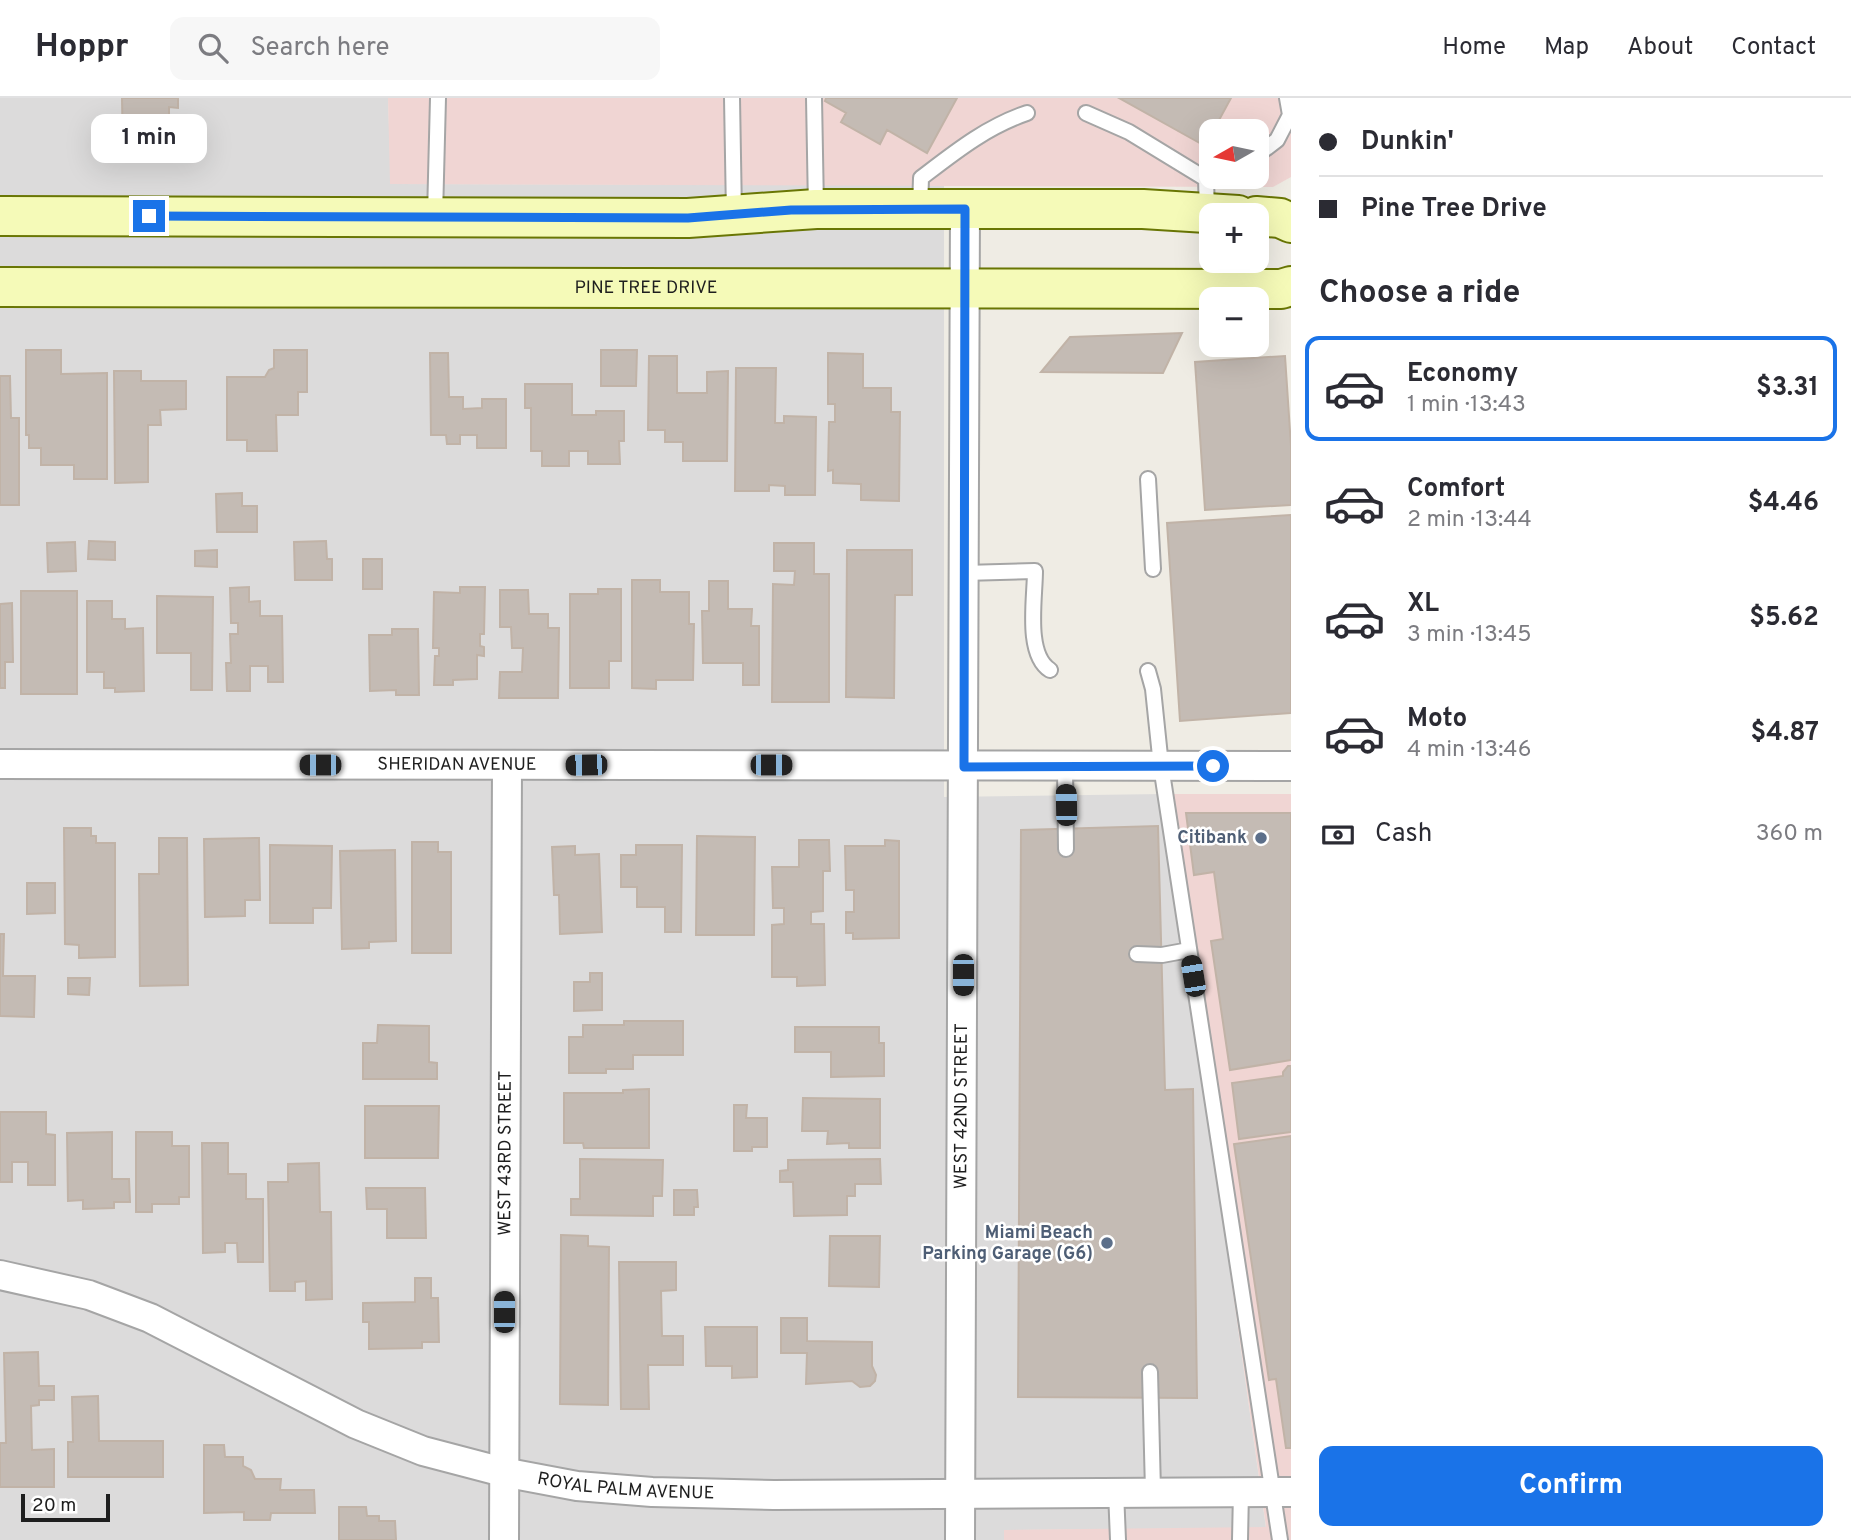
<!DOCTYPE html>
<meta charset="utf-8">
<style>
:root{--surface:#fff;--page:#f7f7f7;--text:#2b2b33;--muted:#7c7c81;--line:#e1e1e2;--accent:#1a73e8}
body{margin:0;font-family:Overpass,sans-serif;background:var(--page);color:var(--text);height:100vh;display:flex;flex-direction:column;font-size:26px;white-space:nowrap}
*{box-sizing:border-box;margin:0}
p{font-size:23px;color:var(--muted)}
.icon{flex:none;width:38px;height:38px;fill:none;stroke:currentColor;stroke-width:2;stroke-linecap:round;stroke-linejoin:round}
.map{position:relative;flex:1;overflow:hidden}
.drawer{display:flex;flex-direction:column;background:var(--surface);width:560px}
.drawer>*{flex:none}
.hud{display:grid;align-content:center;height:154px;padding:0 28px;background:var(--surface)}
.needle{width:46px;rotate:261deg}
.fabs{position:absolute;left:1199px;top:21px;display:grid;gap:14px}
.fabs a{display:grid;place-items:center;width:70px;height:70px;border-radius:14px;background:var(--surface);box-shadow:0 7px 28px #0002;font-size:35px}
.scale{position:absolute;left:21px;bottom:18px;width:89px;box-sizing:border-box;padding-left:7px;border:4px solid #1e1e1e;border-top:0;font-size:19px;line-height:24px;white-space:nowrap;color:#1e1e1e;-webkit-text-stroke:5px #fff;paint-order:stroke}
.end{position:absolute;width:32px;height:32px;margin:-16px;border:9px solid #1a73e8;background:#fff;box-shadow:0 0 0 4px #fff}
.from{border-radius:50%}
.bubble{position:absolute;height:49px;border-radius:14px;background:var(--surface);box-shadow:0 7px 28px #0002;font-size:23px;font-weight:700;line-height:49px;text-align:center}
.car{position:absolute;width:21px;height:42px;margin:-21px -10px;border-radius:9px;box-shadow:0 0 5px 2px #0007;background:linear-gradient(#222 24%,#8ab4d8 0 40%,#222 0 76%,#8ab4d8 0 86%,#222 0)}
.hud b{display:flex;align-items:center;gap:24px;height:66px;font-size:26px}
.hud b+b{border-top:2px solid var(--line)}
.hud i{width:18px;height:18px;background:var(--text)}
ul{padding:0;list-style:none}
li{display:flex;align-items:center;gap:21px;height:105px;margin:0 14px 10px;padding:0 14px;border:4px solid transparent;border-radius:14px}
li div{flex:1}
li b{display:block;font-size:26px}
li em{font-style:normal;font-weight:700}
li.active{border-color:var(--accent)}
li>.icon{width:63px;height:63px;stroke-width:1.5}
h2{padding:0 28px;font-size:32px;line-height:84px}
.pay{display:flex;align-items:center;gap:18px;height:77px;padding:0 28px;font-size:26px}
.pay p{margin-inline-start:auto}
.primary-button{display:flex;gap:14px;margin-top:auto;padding:14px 28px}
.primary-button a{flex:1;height:80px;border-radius:14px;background:var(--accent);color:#fff;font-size:28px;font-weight:700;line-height:80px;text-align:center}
header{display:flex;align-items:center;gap:42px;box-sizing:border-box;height:98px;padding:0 35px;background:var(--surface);border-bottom:2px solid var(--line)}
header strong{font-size:33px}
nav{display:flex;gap:38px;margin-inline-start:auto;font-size:24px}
.search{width:490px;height:63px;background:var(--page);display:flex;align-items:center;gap:18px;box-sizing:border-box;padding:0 24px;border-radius:14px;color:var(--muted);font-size:26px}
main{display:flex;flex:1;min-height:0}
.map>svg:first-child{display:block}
.residential{fill:#dcdbdb}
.commercial{fill:#f0d5d3;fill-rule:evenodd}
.building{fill:#c4bbb4;stroke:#c1b3a7;stroke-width:2}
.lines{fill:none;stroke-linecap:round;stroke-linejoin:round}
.lane-casing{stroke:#a5a5a5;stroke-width:18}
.street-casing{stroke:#a5a5a5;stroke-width:32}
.secondary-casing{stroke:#697604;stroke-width:42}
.lane{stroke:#fff;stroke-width:14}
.street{stroke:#fff;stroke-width:28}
.secondary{stroke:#f5fab8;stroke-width:38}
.route{stroke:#1a73e8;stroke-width:9}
.service-dot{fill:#5c6f8a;stroke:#fff;stroke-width:2.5}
.labels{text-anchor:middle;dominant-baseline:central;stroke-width:5;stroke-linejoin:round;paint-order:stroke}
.street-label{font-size:18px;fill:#1e1e1e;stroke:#fff}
.service-label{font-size:18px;font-weight:bold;fill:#4e5e75;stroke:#fff;text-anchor:end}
</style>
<header>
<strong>Hoppr</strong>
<div class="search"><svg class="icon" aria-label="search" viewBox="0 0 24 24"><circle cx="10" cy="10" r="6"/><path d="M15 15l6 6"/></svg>Search here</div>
<nav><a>Home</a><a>Map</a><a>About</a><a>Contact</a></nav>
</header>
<main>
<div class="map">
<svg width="1291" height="1442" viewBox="0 0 1291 1442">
<rect width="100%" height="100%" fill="#efece4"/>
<!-- residential -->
<path class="residential" d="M0 0H388L391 86 944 87V699L1163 696 1266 1430 1004 1432V1442H0Z"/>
<!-- commercial -->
<path class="commercial" d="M388 0H1291V79L1273 89 390 86ZM1211 33H1256V79H1211Z
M1163 696H1291V1442H1004V1432L1266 1429Z"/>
<!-- building -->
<path class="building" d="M122 0H178V10L169 9V53L123 56Z
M826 0H957L927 55 887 32 880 46 841 24 846 15 825 3Z
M1119 0H1231L1205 48Z
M1182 235 1163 275 1041 274 1070 239Z
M26 252H61V276L107 275V381H74V367H41V350H29V337H26Z
M274 252H307V294H298V317H276L277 353H247V342H227V279H265L269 272 274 270Z
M601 252H637L636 288H601Z
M430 255H448L449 299H463V311L482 310V301H506V350H477V337H460V346H447L446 337H431Z
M828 255 863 256V290H891V314H900L899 403 861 402V386L833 385V372L828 373 829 324H835V306H828Z
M649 258H677V295H707V274L728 273 727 363H683V344H665V332H648Z
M1285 258 1291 348V407L1205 412 1195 264Z
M736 270H776L775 325H784V318L816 319 815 397H785V388L769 387V393H735Z
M114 273H141V283H186V311L160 312 161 327H148V384L115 385Z
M0 278H10L11 320H19V407H0Z
M525 286H572V317H596V313H624V343H619L620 366H588V353H569V368H542V353H531V310H525Z
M242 395V408H257V434H217L216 396Z
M1291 417V615L1180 623 1167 425Z
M89 443 115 444V462L88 461Z
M326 443 327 461H332V482H295L294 444Z
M75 444 76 473 48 474 47 445Z
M774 445H814V476H829V604H772L773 486 794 487 795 473H774Z
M217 452V469L195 468V453Z
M847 452H912V497H895L894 600 846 599Z
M363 461H382V491H363Z
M632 482H660V494H689V526H694L693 582H656V591L632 590Z
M709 483H728V511H752L751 528H759V587H743V565H703L702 513H709Z
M249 489V504L260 503V518H282L283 584H268V568H250V593H227L226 565H231L230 536H238V525H231L230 490Z
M460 489H485L484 536H480V548L484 549V558L477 557V581L453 582V587H434L435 558H439V550H433L434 494 460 495Z
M598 491H621V563H609V590H570V496H598Z
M500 492H528L529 516H548V530H559L558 600H499L500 574H522L523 550H512L511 529H500Z
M21 493H77V596H21Z
M157 498 213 499 212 592H191V555H157Z
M87 503H112V521H125V531L143 530 144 593 115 594V590H104V574H87Z
M12 505 13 564H5V590H0V506Z
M392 531H418L419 597H396V592L370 593 369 537H392Z
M1186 715H1291V962L1230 972 1211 843 1223 841 1214 774 1194 777Z
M1158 728 1165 992 1193 991 1197 1300 1018 1299 1021 732Z
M64 730H91V738H96V745H115V859L79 860V847L65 846Z
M697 738 755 739 754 837H696Z
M159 740H187L188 887 140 888 139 776H159Z
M259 740 260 802H245V818L205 819 204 741Z
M799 742H829L830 773H823V813L811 814V826H824L825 887 797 888V879H772V827L784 826V810H773L772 769H799Z
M885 742 899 743V840L853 841V835H846V814H854V792H846L845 748H885Z
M412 744H438V754H451V855H412Z
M270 747 332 748 331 810H313V825H270Z
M636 747H682L681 834H665V809H637V789H621V757H636Z
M575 748V757L599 756 602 834 560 836 559 797H554L552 749Z
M395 752 396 843 369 844V850L342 851 340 753Z
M27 785H55V815L27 816Z
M0 836H4L3 878H35L34 919 0 918Z
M590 875H602V912L574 913V884H590Z
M68 880H90L89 897 68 896Z
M624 923H683V957H633V971H606V975H569V939H583V927H624Z
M378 927 429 928V964L437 965V981H363V945H377Z
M795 929H879V945H884V978L831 979V954H795Z
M1288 968H1291V1034L1239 1041 1232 985 1283 978V974Z
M649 991V1050H584L583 1045H564V995H623V992Z
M803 1000 880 1001V1050H849V1045L827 1046 828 1033H802Z
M734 1007H747L746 1020H767V1049H752V1053H734Z
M365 1008H439L438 1060H365Z
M0 1014H46V1036L55 1037V1087H28V1064H12V1084H0Z
M112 1034V1081H129L130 1104H114V1110L83 1111V1102L68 1103 67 1035Z
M136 1034H172V1048H189V1099H179V1106H152V1114H136Z
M1291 1038V1350H1286L1276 1281 1269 1282 1234 1046Z
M202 1045H228V1076H246V1101H263V1164H238L237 1145H225V1154L203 1155Z
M580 1061 663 1062 662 1098H653V1118L571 1117V1101H580Z
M880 1061 881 1086H855V1098H847V1117L794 1118 793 1084H780V1073L788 1072V1062Z
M319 1065 320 1114H331L332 1201 306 1202V1183L295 1184V1193H270L268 1084H288V1066Z
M366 1090H425L426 1140H387V1111H367Z
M674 1092H697L698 1109H694V1117H674Z
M561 1137 588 1138V1148L609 1149 608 1307 560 1306Z
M830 1138H880L879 1189 829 1188Z
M619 1164H676V1192L661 1193 662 1238H683V1267H648L649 1311H621Z
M415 1180H431V1200H438L439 1244H422V1250L369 1251V1224H363V1205L415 1204Z
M781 1220H807V1243L872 1244V1268L876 1277 875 1283 870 1288 860 1289 852 1283 806 1286 807 1255H781Z
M705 1229H757V1279L732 1280V1268H706Z
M38 1254 39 1288H54V1302H39V1307L31 1308 32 1352 54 1351V1389H0V1345H6L4 1255Z
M98 1298 99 1343H163V1379H68V1344H73L72 1299Z
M204 1347H224L225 1359H243V1368L251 1372 255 1381H281L280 1392H314L315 1415H271L270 1422H244V1414L204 1415Z
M339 1409H366L367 1418H379V1423H395L396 1442H339Z"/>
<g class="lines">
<!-- lane casing -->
<g class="lane-casing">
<path id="lane" d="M732 0 734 116
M814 0 816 110
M1086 15 1129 34 1206 81 1207 114
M1256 58 1277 42 1290 17 1287 0
M920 110 921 80C955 54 986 29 1027 15
M435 118 438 0
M1148 381 1153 471
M964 475 1035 473C1035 500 1025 556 1050 572
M1148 573 1153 591 1161 668 1280 1442
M1065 669 1066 751
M1137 856 1162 857 1189 852
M1150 1274 1153 1393
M1116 1393 1118 1442
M1240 1442 1241 1393"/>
</g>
<!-- street casing -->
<g class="street-casing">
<g id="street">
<path id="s1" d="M0 666 1291 668"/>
<path id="s2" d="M0 1177 89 1197 150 1220 356 1326 423 1353 503 1374 577 1388 652 1394 774 1397 1291 1394"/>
<path id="s3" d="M504 1442 507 668"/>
<path id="s4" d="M960 1442 965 111"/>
</g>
</g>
<!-- secondary casing -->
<g class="secondary-casing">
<g id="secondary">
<path d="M0 118 688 120 816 111H1143L1238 117"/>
<path d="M1256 118 1280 120 1291 125"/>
<path id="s5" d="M0 189 1281 191 1291 188"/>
</g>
</g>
<!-- lane -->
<use href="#lane" class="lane"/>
<!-- street -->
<use href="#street" class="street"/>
<!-- secondary -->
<use href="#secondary" class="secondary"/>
</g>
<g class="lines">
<!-- route -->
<path class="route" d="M149 118 688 120 791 112 965 111 964 669 1213 668"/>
</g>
<!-- markers -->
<g class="service-dot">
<circle cx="1261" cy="740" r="7"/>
<circle cx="1107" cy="1145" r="7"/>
</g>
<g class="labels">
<!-- street labels -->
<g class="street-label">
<text stroke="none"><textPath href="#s5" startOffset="646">PINE TREE DRIVE</textPath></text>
<text stroke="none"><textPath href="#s1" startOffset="457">SHERIDAN AVENUE</textPath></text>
<text stroke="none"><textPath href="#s4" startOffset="434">WEST 42ND STREET</textPath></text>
<text stroke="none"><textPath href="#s3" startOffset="387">WEST 43RD STREET</textPath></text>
<text stroke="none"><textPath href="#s2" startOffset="667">ROYAL PALM AVENUE</textPath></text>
</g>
<!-- service labels -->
<g class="service-label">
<text x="1247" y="740">Citibank</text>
<text x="1093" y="1135">Miami Beach<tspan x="1093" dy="21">Parking Garage (G6)</tspan></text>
</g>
</g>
</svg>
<div class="fabs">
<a><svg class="needle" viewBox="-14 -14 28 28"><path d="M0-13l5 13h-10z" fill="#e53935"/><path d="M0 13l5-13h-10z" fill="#7c7c81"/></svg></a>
<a>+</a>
<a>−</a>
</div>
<div class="scale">20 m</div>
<i class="end from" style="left:1213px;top:668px"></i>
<i class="end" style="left:149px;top:118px"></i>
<div class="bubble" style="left:91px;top:16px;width:116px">1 min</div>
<i class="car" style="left:320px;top:667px;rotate:270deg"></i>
<i class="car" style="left:586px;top:667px;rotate:269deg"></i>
<i class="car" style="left:771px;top:667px;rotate:90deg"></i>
<i class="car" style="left:1066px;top:707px;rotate:359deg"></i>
<i class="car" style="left:963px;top:877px;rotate:180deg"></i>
<i class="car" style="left:1193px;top:878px;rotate:351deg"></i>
<i class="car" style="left:504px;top:1214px;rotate:0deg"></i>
</div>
<section class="drawer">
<div class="hud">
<b><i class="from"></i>Dunkin'</b>
<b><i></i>Pine Tree Drive</b>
</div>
<h2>Choose a ride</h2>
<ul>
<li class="active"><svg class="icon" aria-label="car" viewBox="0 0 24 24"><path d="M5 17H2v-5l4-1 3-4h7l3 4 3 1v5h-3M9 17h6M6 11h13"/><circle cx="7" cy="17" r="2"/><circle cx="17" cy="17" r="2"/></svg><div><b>Economy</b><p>1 min · 13:43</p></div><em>$3.31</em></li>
<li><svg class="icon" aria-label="car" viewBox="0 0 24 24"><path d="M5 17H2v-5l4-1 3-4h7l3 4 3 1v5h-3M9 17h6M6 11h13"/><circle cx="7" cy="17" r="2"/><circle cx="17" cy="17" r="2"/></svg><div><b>Comfort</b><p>2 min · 13:44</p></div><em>$4.46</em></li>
<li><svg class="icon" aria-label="car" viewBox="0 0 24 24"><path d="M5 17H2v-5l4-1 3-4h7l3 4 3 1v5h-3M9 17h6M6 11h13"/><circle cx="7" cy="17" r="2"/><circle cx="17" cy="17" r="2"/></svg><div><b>XL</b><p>3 min · 13:45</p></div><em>$5.62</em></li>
<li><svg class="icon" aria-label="car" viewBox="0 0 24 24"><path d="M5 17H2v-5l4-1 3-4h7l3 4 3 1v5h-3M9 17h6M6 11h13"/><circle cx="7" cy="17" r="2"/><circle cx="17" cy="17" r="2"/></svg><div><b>Moto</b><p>4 min · 13:46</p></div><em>$4.87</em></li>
</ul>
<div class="pay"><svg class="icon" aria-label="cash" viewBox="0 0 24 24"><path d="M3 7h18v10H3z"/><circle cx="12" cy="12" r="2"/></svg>Cash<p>360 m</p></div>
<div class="primary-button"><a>Confirm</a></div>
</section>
</main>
